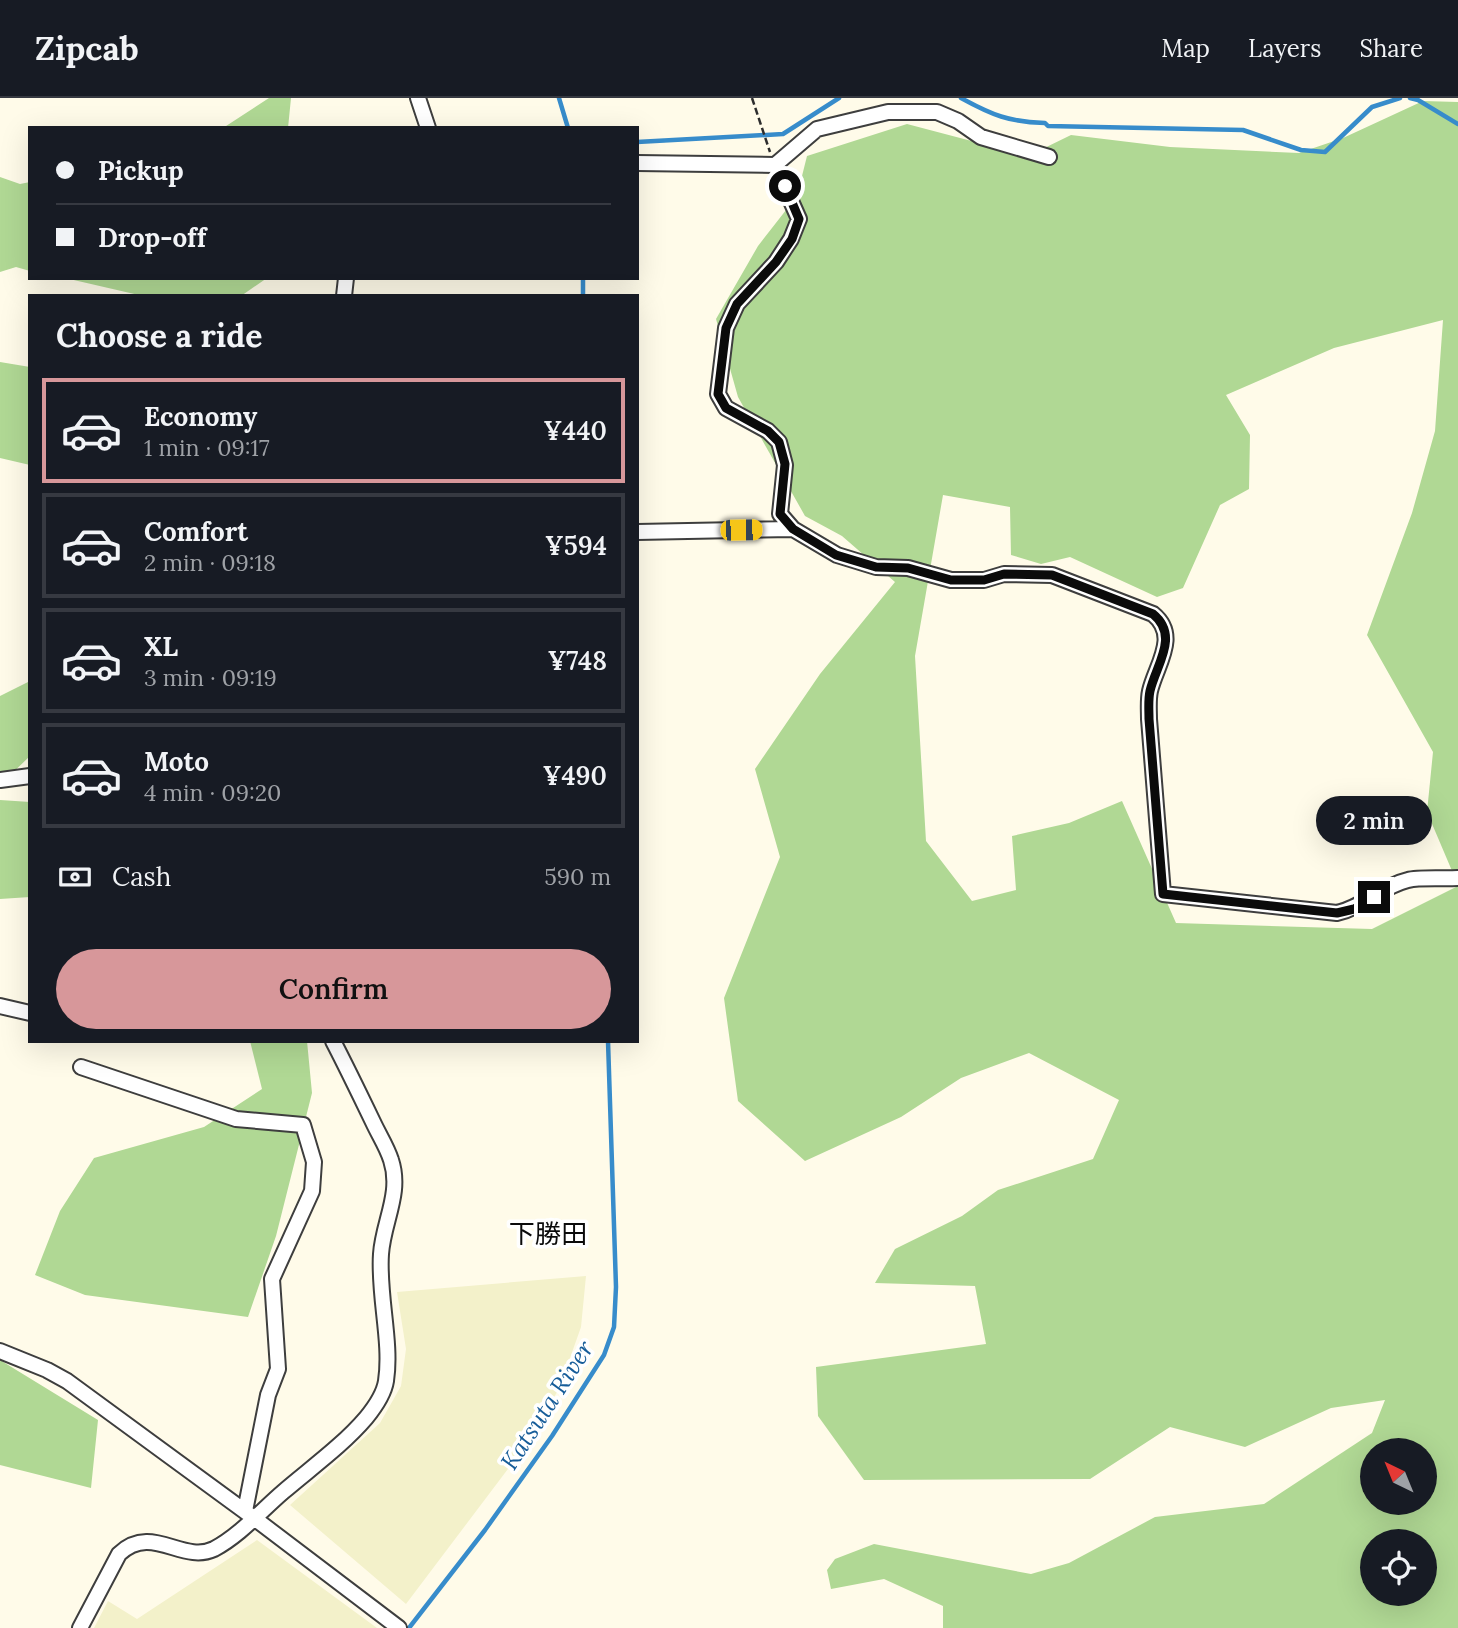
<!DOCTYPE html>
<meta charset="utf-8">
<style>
:root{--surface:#171b24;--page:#242831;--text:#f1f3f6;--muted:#9ea1a6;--line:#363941;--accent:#d7979a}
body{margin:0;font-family:Lora,"Noto Sans JP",serif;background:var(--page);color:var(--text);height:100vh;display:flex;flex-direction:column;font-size:26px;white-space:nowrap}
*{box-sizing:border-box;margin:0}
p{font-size:23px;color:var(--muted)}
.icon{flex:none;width:38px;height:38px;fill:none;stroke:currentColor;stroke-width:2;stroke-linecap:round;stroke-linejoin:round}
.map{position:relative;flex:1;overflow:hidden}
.panel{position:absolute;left:28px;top:196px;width:611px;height:749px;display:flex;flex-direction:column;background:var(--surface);border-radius:0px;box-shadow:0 7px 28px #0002}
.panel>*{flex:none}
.banner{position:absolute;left:28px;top:28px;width:611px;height:154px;border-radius:0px;box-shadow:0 7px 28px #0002;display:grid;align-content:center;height:154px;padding:0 28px;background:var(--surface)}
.needle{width:46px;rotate:317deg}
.fabs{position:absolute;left:1360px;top:1340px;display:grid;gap:14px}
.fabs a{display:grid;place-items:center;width:77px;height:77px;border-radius:50%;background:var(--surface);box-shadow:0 7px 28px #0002;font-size:35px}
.end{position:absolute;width:32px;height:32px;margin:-16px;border:9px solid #0b0b0b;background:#fff;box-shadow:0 0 0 4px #fff}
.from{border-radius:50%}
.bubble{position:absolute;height:49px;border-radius:24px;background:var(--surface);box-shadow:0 7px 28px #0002;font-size:23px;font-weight:600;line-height:49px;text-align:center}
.car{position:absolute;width:21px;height:42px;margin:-21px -10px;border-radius:9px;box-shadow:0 0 5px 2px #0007;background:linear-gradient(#f5c518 24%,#345 0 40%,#f5c518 0 76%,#345 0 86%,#f5c518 0)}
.banner b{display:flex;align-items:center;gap:24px;height:66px;font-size:26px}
.banner b+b{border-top:2px solid var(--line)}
.banner i{width:18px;height:18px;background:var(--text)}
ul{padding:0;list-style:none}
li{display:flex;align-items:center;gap:21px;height:105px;margin:0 14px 10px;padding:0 14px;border:4px solid var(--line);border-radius:0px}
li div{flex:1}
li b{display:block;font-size:26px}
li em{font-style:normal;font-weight:600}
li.on{border-color:var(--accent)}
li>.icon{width:63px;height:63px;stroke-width:1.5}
h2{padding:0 28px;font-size:32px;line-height:84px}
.pay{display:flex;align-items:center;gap:18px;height:77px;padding:0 28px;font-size:26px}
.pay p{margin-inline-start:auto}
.primary-button{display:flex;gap:14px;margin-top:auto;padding:14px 28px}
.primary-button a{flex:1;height:80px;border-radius:42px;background:var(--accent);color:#111;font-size:28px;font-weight:600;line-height:80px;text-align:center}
header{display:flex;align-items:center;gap:42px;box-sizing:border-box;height:98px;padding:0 35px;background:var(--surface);border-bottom:2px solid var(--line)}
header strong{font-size:33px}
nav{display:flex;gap:38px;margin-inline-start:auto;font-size:24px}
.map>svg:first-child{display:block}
.farmland{fill:#f3f1ca}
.forest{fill:#b0d894;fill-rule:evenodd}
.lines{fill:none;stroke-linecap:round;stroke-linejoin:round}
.stream{stroke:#378ccb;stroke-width:4.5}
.minor-casing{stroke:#3e3e3e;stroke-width:18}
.path{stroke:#2d2d2d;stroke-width:2.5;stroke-dasharray:7 3.5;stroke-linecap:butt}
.minor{stroke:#fff;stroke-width:14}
.route{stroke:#0b0b0b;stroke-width:9}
.labels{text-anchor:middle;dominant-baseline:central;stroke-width:7;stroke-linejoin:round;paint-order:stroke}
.water-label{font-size:24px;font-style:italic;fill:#175d99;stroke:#fff}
.quarter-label{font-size:26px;fill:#0b0b0b;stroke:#fff}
</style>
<header>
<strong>Zipcab</strong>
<nav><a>Map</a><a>Layers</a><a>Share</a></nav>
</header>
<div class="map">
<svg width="1458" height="1530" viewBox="0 0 1458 1530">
<rect width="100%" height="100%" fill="#fffbe9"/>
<!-- farmland -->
<path class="farmland" d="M586 1178 581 1229 559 1291 520 1355 406 1506 290 1407 380 1325 401 1288 406 1251 397 1194Z
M257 1442 377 1530H94L108 1503 137 1521Z"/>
<!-- forest -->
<path class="forest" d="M269 0H291L288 30H223Z
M1423 3 1458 4V787L1427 714 1433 654 1367 537 1412 415 1435 333 1443 222 1334 250 1226 297 1250 337 1249 391 1220 407 1183 490 1157 499 1070 459 1041 466 1011 457 1010 409 943 397 915 558 926 743 972 803 1016 792 1012 738 1069 725 1122 703 1176 825 1372 831 1458 788V1530H943V1508L884 1481 831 1491 827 1472 835 1461 874 1446 1031 1476 1069 1465 1155 1419 1264 1406 1372 1335 1385 1302 1331 1310 1245 1349 1170 1329 1090 1381 864 1382 818 1318 816 1269 986 1246 975 1188 875 1185 895 1151 962 1118 998 1092 1093 1061 1119 1002 1029 955 961 980 901 1019 805 1063 738 1003 724 900 780 759 755 671 820 576 895 484 842 438 805 418 738 299 716 221 758 148 797 98 807 58 907 26 1028 58 1071 37 1170 49 1299 55 1343 40ZM1372 1353H1424V1405H1372ZM1372 1444H1424V1496H1372Z
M0 79 20 86 30 84V173L16 169 0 174Z
M65 180H267L241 198H143Z
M0 264 30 269V367L0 360Z
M30 583V658L0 687V598Z
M0 702 30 704V799L0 801Z
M250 943H307L312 995 276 1138 248 1219 85 1197 35 1177 60 1113 94 1060 204 1029 262 991Z
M0 1262 98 1322 91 1390 0 1367Z"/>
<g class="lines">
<!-- stream -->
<path class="stream" d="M559 0 568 30
M961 0C992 17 1009 24 1045 25L1048 28 1243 32 1301 52 1325 54 1372 9 1400 0
M1410 0 1418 2 1458 26
M637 44 783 36 839 0
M583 180V198
M409 1530 485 1432 552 1338 604 1257 614 1229 616 1189 608 943"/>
<!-- minor casing -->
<g class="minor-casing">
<path id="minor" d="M418 0 428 30
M637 65 775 67 817 31 888 14H937L958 23 981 39 1049 59
M775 67 799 121 791 141 776 164 737 206 726 230 718 296 726 310 768 333 779 344 785 367 780 416 793 431
M344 198 346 180
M637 434 793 431 837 457 876 469 908 470 951 482H984L1004 476 1052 477 1153 516C1180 538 1156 567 1150 593 1148 602 1149 612 1149 621L1163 796 1337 815C1364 809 1382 788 1408 782 1419 779 1444 781 1458 780
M0 682 30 678
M0 908 30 915
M81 969 236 1021 303 1027 314 1064 312 1093 272 1181 278 1271 268 1297 245 1413
M0 1253 47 1272 67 1283 254 1420 399 1530
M80 1530 119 1456C152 1425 182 1466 214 1451 239 1438 262 1412 283 1394 311 1370 343 1347 366 1320 375 1309 384 1296 386 1283 392 1244 378 1197 381 1156 383 1124 402 1095 391 1062 387 1049 379 1037 373 1024 360 997 347 970 333 943"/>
</g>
<!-- path -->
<path class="path" d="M752 0 770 54"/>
<!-- minor -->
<use href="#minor" class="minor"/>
</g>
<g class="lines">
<!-- route -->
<path class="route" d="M785 88 799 121 792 141 776 164 737 206 726 230 718 296 726 310 768 333 779 344 785 366 780 416 793 431 836 457 876 469 908 470 951 482H984L1004 476 1052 477 1153 516C1180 538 1156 567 1150 593 1148 602 1149 612 1149 621L1163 796 1337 815 1354 811 1374 799"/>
</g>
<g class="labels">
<!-- water labels -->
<g class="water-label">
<text transform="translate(547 1307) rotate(-57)">Katsuta River</text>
</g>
<!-- quarter labels -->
<g class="quarter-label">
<text x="548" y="1135">下勝田</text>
</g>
</g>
</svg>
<div class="fabs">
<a><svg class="needle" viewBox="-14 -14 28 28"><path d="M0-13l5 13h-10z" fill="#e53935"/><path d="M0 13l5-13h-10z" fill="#9ea1a6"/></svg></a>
<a><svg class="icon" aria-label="locate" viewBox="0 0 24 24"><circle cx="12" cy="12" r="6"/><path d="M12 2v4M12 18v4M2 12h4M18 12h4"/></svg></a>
</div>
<i class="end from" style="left:785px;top:88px"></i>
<i class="end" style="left:1374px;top:799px"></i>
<div class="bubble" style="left:1316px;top:698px;width:116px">2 min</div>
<i class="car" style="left:741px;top:432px;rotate:89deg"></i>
<div class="banner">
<b><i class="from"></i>Pickup</b>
<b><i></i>Drop-off</b>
</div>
<section class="panel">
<h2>Choose a ride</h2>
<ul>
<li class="on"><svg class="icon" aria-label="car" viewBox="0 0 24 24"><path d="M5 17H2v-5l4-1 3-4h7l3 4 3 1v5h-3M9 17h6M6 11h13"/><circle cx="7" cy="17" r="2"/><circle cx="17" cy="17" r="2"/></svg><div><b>Economy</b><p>1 min · 09:17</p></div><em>¥440</em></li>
<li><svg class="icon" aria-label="car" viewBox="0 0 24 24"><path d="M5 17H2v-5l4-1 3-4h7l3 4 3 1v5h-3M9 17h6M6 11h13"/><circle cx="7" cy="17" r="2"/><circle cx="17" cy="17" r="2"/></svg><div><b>Comfort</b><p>2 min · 09:18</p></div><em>¥594</em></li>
<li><svg class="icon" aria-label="car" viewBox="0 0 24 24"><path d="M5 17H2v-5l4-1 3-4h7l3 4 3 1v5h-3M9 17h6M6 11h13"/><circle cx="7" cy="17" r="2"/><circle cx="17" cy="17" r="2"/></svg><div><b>XL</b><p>3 min · 09:19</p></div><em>¥748</em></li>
<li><svg class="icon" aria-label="car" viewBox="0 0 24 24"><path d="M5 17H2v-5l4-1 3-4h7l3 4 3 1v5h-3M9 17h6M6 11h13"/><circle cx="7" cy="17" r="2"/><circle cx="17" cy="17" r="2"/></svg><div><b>Moto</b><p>4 min · 09:20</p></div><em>¥490</em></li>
</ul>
<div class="pay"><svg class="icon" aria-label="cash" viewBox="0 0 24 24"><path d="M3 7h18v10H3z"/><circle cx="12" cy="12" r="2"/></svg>Cash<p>590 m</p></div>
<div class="primary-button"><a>Confirm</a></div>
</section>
</div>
